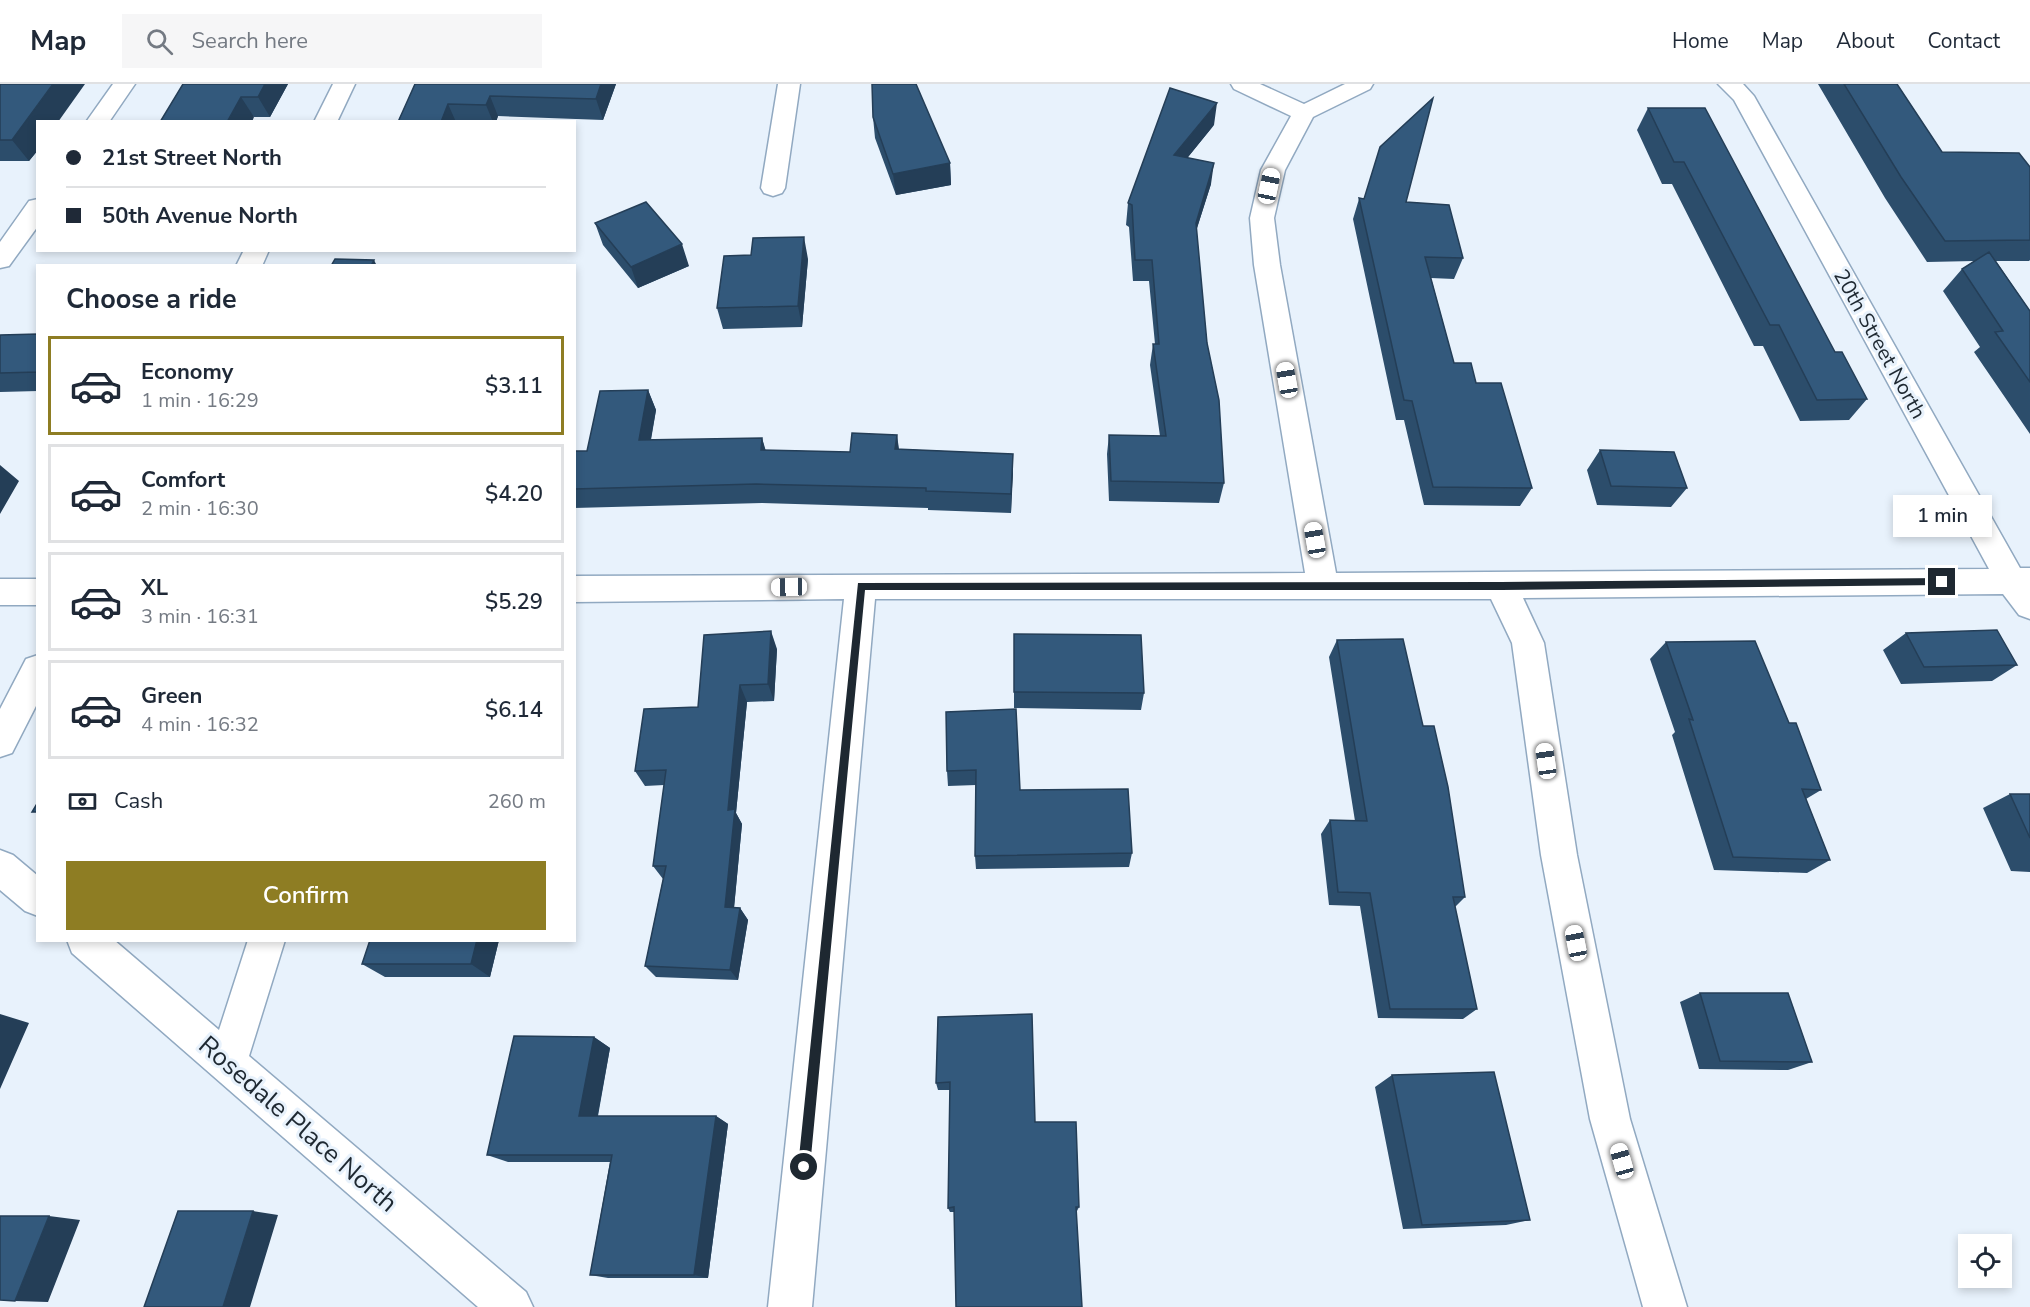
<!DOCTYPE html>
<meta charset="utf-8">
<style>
:root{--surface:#fff;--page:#f6f6f7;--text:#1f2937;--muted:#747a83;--line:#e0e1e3;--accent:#8e7d23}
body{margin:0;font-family:"Nunito Sans",sans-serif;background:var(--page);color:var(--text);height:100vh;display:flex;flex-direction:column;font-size:22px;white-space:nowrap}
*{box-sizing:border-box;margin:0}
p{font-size:20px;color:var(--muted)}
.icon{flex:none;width:33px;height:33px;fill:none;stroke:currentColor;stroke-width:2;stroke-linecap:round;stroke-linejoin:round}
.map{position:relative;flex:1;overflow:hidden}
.drawer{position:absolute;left:36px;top:180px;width:540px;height:678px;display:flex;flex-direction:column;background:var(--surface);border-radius:0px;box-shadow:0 3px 9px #0003}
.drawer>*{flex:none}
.guide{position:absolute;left:36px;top:36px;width:540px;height:132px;border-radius:0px;box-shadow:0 3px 9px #0003;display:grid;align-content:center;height:132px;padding:0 30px;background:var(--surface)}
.buttons{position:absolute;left:1958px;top:1150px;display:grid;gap:12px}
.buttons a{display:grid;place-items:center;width:54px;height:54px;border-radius:0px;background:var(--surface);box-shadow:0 3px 9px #0003;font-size:30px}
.end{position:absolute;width:27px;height:27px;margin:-14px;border:8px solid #1e2831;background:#fff;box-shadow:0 0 0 3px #fff}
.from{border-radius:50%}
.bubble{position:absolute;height:42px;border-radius:0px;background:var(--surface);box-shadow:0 3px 9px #0003;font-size:20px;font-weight:600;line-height:42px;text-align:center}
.car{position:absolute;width:18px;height:36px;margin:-18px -9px;border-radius:8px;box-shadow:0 0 4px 2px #0007;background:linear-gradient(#fff 24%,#345 0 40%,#fff 0 76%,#345 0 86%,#fff 0)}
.guide b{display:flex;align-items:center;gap:21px;height:57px;font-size:22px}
.guide b+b{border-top:2px solid var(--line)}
.guide i{width:15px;height:15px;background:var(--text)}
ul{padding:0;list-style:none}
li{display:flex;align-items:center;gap:18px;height:99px;margin:0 12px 9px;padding:0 18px;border:3px solid var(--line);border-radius:0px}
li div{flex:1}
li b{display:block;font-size:22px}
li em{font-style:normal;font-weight:600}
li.current{border-color:var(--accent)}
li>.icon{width:54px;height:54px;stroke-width:1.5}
h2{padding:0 30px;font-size:27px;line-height:72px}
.pay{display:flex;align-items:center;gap:15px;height:66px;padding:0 30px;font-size:22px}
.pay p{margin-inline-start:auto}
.primary-button{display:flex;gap:12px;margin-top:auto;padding:12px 30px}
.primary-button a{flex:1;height:69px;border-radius:0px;background:var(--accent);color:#fff;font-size:24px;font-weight:600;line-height:69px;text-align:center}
header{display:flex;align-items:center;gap:36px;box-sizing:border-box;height:84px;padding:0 30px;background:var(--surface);border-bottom:2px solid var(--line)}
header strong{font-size:28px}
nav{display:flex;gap:33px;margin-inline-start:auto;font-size:21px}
.search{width:420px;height:54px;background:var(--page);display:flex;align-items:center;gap:15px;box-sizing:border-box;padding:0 21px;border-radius:0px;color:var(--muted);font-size:22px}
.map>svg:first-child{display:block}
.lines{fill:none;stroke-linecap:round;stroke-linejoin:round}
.minor-casing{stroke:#91a9c1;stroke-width:3}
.tertiary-casing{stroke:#91a9c1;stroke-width:3}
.minor{fill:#fff;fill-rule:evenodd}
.tertiary{fill:#fff;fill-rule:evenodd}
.wall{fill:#2c4d6b}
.shaded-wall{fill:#243e57}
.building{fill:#33597c;stroke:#243e57;stroke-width:1.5}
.route{fill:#1e2831}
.labels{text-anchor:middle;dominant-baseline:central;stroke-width:6;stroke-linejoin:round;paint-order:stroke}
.street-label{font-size:21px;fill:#1e2831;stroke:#e8f2fc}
.near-street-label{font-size:26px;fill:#1e2831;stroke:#e8f2fc}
</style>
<header>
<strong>Map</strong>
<div class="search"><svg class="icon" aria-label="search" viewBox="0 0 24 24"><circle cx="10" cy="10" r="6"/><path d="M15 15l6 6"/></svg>Search here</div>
<nav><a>Home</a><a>Map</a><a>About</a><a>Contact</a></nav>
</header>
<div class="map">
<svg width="2030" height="1223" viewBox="0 0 2030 1223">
<rect width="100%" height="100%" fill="#e8f2fc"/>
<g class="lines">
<!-- minor casing -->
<g class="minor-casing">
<path id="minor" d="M113 0H135L109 38H86Z
M333 0H355L337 38H314Z
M778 0H800L785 104 782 109 773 112 764 109 761 104Z
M1231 0H1260L1304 20 1345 0H1373L1370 5 1313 33 1285 86 1274 134 1280 181 1336 489 1989 485 1734 16 1718 0H1743L1754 12 2020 484H2030V535L2019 531 2003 510 1523 514 1544 559 1577 771 1630 1035 1687 1223H1643L1590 1035 1541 771 1512 559 1491 515H875L812 1223H768L844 515 574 518V492L1305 489 1254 181 1250 134 1261 86 1291 32 1234 5Z
M38 115V142L9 182 0 184V158L29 117Z
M244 166H269L262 182H236Z
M0 766 13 771 38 792V832L25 827 0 806Z
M67 856H114L219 946 248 856H285L249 972 526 1208 533 1223H478L72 869Z"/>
</g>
<!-- tertiary casing -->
<g class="tertiary-casing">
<path id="tertiary" d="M0 495H38V521H0Z
M38 571V618L12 669 0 673V625L26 575Z"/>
</g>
<!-- minor -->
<use href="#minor" class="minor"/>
<!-- tertiary -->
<use href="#tertiary" class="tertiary"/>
</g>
<!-- wall -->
<path class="wall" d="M0 0 38 38V66L29 77H0Z
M183 0H288L270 33H254Z
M415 0H616L603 36 498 32 496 38H398Z
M1818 0H1897L1942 68 2030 83V176L2029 177H1996L2030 227V350L1974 268 1980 263 1943 207 1962 185 1974 177 1927 178 1885 114Z
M1648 24 1835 268 1867 315 1849 336 1800 337 1763 262H1754L1672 100H1662L1637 46Z
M873 33 950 79 951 101 896 111 875 54Z
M1214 41 1187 74 1211 100 1196 147 1207 259 1224 399 1219 419 1109 417 1107 370 1109 351 1160 352 1150 281 1153 260H1155L1149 197H1133L1129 143 1126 141 1128 119Z
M1359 115 1406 118 1463 174 1454 195 1431 194 1454 279 1476 299 1532 404 1520 422 1424 421 1404 336H1396L1353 135Z
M595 139 689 182 638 204 603 161Z
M808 175 802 243 723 245 717 224Z
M38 250V307L0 308V251Z
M648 306 656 326 651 356 762 354 765 366 850 368 897 351 899 365 1013 370 1011 429 928 426V424L762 419 574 424V367H587Z
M1600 366 1687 404 1671 423 1597 421 1587 386Z
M1906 549 2017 581 1992 597 1901 600 1883 566Z
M1014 550 1144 609 1141 626 1014 624Z
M1337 556 1423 642 1465 813 1455 823 1477 925 1463 935 1378 934 1360 822 1329 821 1321 750 1330 736 1355 737 1329 573Z
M1666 558 1789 639 1821 706 1806 715 1830 776 1807 789 1714 786 1672 651 1675 648 1650 575Z
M777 565 774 617 747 618 736 729 742 740 734 823 740 824 748 836 738 896 656 893 645 882 663 795 653 782 664 701 645 702 635 687 698 623Z
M946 628 1020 706 1132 769 1129 783 976 785 975 772 976 701 948 702 947 687Z
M2010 710H2030V788L2011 787 1983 724Z
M499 856 490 893H385L362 880Z
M1700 909 1812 978 1788 986 1699 985 1680 918Z
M938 933 1035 1038 1079 1123 1077 1127 950 1128 948 1124 950 1006H938L936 999Z
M594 953 610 964 598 1032H716L728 1040 708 1194H608L590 1191 610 1078H508L487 1071Z
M1392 991 1530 1136 1506 1141 1403 1145 1375 1003Z"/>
<!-- shaded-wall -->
<path class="shaded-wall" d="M53 0H85L58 38H38V66L29 77 12 56Z
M265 0H288L270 33 258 13Z
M601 0H616L603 36 596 15Z
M490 12 498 32 496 38H493L486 21Z
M241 13 254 33 252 38H227Z
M1217 19 1214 41 1172 93 1174 71Z
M448 20 456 38H441Z
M950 79 951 101 896 111 893 90Z
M1214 79 1211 100 1192 160 1196 139Z
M804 153 808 175 802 243 798 222Z
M682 160 689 182 638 204 631 183Z
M374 176 377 182H371Z
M648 306 656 326 647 376 639 356Z
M897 351 899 370 895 365Z
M762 354 768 374 761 366Z
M1013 370V390L1011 429V410Z
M0 381 19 397 0 430Z
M771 547 777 565 774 617 768 600Z
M740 601 747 618 736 729 742 740 733 835 725 823 728 726Z
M740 824 748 836 738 896 730 886Z
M477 856H499L490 893 471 880Z
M0 930 29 939 0 1005Z
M594 953 610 964 596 1040 579 1032Z
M716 1032 728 1040 708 1194 694 1191Z
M253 1127 278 1131 250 1223H223Z
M49 1132 80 1136 48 1218 15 1217Z"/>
<!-- building -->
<path class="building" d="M0 0H53L12 56H0Z
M183 0H265L258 13H241L227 38H160Z
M415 0H601L596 15 490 12 486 21 448 20 441 38H398Z
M872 0H916L950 79 893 90 873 33Z
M1844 0H1897L1942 68 2019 69 2030 83V156L1945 157 1901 93Z
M1170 4 1217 19 1174 71 1214 79 1196 139 1207 259 1219 316 1224 399 1111 397 1109 351 1166 352 1153 260H1159L1152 176H1135L1132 121 1128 119Z
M1433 14 1406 118 1449 121 1463 174 1425 173 1454 279H1471L1476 299H1501L1532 404 1433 403 1412 317 1404 316 1359 114 1364 115 1380 63Z
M1648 24H1705L1835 268H1842L1867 315 1817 316 1779 241H1770L1684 78H1674Z
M646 118 682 160 631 183 595 139Z
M804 153 798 222 717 224 724 172 751 171 753 154Z
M1989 168 2030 227V298L1995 248 2003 247 1962 185Z
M335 175 374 176 371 182H331Z
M38 250V288L0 289V251Z
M648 306 639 356 762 354 761 366 850 368 852 349 897 351 895 365 1013 370 1011 410 926 407V404L756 400 574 405V367H587L600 307Z
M1600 366 1674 368 1687 404 1611 402Z
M1997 546 2017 581 1924 583 1906 549Z
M771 547 768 600 740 601 728 726 735 725 725 823 740 824 730 886 645 882 666 782H653L666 686 635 687 644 625 698 623 704 551Z
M1014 550 1141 551 1144 609 1014 608Z
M1403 555 1423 642H1434L1448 703 1465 813H1453L1477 925H1390L1370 809 1338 808 1330 736 1367 737 1337 556Z
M1755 557 1789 639H1796L1821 706 1802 705 1830 776 1733 773 1689 635 1693 636 1666 558Z
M1016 625 1020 706 1128 705 1132 769 975 772 976 686 947 687 946 628Z
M2010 710H2030V754Z
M38 718V728H32Z
M370 856H477L471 880H362Z
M1700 909H1788L1812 978 1720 977Z
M1032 930 1035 1038H1076L1079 1123H1076L1082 1223H956L954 1123 948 1124 950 998 936 999 938 933Z
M514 952 594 953 579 1032H716L694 1191H590L612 1071H487Z
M1494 988 1530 1136 1422 1141 1392 991Z
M178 1127H253L223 1223H144Z
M0 1132H49L15 1217 0 1216Z"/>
<!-- route -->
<path class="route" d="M1942 494 1946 498 1942 501 1501 506H865L810 1083 804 1090 799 1088 798 1083 858 499 1501 498Z"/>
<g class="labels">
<!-- street labels -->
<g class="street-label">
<text transform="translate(1880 260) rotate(61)">20th Street North</text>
</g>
<!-- near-street labels -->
<g class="near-street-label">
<text transform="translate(298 1040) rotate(41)">Rosedale Place North</text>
</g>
</g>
</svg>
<div class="buttons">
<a><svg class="icon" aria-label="locate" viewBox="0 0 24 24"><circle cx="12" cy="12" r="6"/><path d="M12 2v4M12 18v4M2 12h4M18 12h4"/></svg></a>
</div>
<i class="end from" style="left:804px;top:1083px"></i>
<i class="end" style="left:1942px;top:498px"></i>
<div class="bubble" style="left:1893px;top:411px;width:99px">1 min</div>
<i class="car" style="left:1269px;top:102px;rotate:12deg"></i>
<i class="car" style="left:1287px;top:296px;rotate:350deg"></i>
<i class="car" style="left:1315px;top:456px;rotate:350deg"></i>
<i class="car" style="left:789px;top:503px;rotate:269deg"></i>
<i class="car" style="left:1546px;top:677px;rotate:352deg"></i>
<i class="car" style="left:1576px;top:859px;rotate:349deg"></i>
<i class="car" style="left:1622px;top:1077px;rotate:344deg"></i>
<div class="guide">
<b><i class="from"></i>21st Street North</b>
<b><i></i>50th Avenue North</b>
</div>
<section class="drawer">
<h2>Choose a ride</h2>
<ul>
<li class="current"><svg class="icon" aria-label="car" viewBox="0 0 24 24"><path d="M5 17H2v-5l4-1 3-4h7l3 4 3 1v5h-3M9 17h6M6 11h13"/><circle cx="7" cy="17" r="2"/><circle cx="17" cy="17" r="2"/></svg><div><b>Economy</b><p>1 min · 16:29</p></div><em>$3.11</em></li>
<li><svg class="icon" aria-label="car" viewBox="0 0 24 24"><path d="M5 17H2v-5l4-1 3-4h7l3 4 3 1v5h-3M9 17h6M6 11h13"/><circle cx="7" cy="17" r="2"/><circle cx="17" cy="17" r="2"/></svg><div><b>Comfort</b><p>2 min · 16:30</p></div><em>$4.20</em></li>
<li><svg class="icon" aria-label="car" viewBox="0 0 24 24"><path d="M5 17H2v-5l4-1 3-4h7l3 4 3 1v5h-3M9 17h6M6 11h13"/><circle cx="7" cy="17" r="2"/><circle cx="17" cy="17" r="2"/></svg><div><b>XL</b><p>3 min · 16:31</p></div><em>$5.29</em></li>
<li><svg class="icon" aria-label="car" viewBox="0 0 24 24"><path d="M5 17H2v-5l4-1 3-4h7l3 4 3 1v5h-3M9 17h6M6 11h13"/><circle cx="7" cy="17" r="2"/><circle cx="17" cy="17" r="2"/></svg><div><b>Green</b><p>4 min · 16:32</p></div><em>$6.14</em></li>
</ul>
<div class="pay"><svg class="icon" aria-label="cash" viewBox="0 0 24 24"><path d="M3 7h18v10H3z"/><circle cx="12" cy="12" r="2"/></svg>Cash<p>260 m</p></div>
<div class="primary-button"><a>Confirm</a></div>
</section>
</div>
